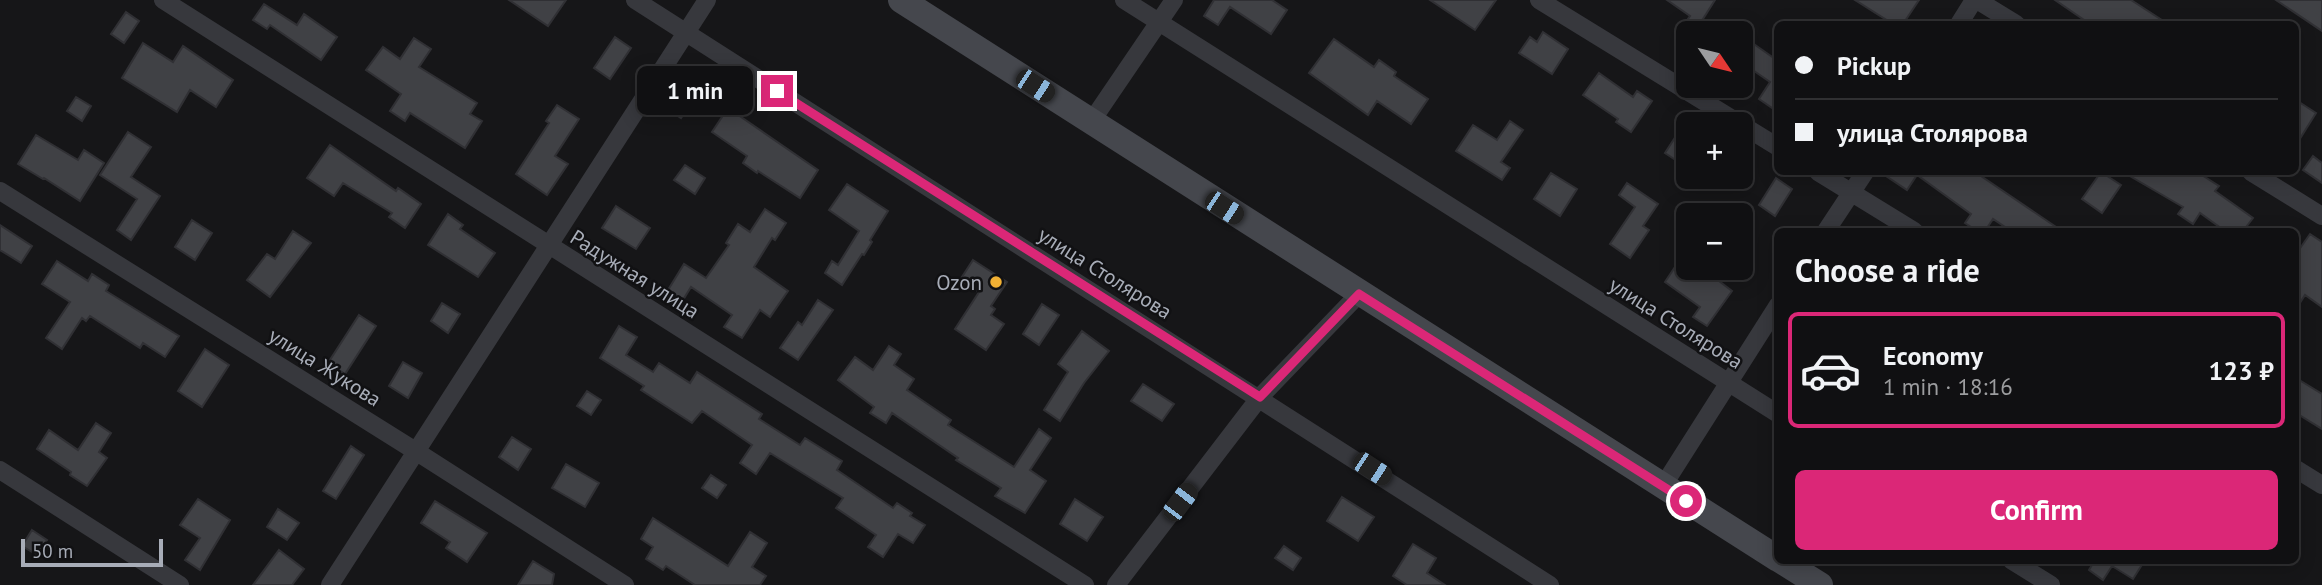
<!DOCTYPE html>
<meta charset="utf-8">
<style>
:root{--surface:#101012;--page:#19191b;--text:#f1f3f6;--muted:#9c9d9f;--line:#303032;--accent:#db2777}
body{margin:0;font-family:"PT Sans",sans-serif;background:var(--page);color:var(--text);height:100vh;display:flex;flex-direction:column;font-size:26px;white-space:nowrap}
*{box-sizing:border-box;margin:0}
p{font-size:23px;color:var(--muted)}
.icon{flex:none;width:38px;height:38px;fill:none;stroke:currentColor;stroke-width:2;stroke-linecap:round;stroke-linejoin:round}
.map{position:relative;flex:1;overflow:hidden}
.side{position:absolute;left:1774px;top:228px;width:525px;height:336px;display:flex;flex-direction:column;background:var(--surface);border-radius:10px;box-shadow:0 4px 18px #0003,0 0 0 2px var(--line)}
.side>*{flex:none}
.top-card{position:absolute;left:1774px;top:21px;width:525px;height:154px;border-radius:10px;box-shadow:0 4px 18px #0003,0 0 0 2px var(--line);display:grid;align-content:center;height:154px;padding:0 21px;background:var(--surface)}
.needle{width:46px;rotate:125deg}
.tools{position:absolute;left:1676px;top:21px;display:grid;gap:14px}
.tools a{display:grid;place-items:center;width:77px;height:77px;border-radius:10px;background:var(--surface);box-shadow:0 4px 18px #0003,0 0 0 2px var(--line);font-size:35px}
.scale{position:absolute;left:21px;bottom:18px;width:142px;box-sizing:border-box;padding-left:7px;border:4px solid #a8adb8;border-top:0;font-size:19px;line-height:24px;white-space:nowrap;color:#a8adb8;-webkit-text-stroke:5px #111113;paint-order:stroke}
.end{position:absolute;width:32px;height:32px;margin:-16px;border:9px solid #db2777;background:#fff;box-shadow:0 0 0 4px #fff}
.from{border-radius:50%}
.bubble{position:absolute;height:49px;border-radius:10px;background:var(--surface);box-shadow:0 4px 18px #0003,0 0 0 2px var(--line);font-size:23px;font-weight:700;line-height:49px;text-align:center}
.car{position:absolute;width:21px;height:42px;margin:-21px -10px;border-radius:9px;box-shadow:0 0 5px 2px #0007;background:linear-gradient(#222 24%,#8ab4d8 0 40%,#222 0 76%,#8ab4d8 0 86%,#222 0)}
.top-card b{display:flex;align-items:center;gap:24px;height:66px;font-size:26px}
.top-card b+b{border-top:2px solid var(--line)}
.top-card i{width:18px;height:18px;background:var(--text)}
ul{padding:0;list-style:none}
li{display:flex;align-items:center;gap:21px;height:116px;margin:0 14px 10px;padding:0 7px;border:4px solid transparent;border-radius:10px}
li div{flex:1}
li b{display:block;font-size:26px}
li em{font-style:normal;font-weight:700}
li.on{border-color:var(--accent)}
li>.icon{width:63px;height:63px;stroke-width:1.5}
h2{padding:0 21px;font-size:32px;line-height:84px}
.button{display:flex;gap:14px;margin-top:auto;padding:14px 21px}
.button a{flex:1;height:80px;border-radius:10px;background:var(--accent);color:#fff;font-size:28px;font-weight:700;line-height:80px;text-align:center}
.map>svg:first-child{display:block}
.building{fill:#404145;stroke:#303034;stroke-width:2}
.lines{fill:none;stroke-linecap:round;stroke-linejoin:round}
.street{stroke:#37383d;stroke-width:18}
.secondary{stroke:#45474d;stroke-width:26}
.route{stroke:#db2777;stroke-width:9}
.poi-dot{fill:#f2b134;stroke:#111113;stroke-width:2.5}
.labels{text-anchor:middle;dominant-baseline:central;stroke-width:5;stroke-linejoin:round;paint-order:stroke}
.street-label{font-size:21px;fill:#a8adb8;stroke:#111113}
.poi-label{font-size:21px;fill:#a8adb8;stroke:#111113;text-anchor:end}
</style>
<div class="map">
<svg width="2322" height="585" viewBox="0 0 2322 585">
<rect width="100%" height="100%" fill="#161618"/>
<!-- building -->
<path class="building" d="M509 0H566L548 26Z
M1214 0H1272L1287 10 1271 34 1230 7 1218 25 1204 16Z
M1430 0H1496L1475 30Z
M1667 0H1715L1703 19 1725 33H1678L1690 16Z
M1855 0H1919L1903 24H1893Z
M2055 0H2131L2168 24H2090Z
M2276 0H2322V31Z
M264 4 297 25 304 14 337 37 321 60 270 25 267 29 253 20Z
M126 12 139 21 124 43 111 34Z
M1543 32 1568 49 1552 74 1519 53 1530 37 1537 42Z
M1741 35 1778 61V112L1759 99 1770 82 1741 62Z
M615 37 631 48 610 79 594 68Z
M414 38 431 49 419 67 477 103 470 114 482 121 465 148 410 113 405 121 390 111 401 94 366 70 383 47 400 59Z
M1334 39 1374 67 1379 60 1396 72 1394 76 1428 99 1411 124 1377 101 1368 115 1309 73Z
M143 43 173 62 183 46 233 80 216 107 190 90 177 112 122 78Z
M1599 73 1633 97 1637 91 1652 101 1631 132 1616 122 1618 119 1583 95Z
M680 81 697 93 681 118 663 106Z
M76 97 91 106 82 121 67 111Z
M2296 100 2316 113 2296 145Z
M557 105 579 119 555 156 568 164 547 195 516 174 549 123 546 121Z
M728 108 818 170 800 198 758 171 757 173 743 163 747 156 712 132Z
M1689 116V169L1665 153Z
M1510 121 1523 130 1501 162 1510 168 1502 180 1456 151 1473 125 1497 140Z
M128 132 151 147 131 177 160 196 131 240 117 230 137 199 100 175Z
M36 135 78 160 84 150 104 163 80 201 44 178 43 179 18 164Z
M330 145 396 191 398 188 421 204 405 228 389 217 392 213 343 183 334 196 307 178Z
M2313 156 2322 163V183L2303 170Z
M685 165 705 178 695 194 674 180Z
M1880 172H1975L2062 231H2011L1993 219 1985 231H1977L1965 223 1971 214 1917 175 1907 190Z
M2101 172 2121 185 2102 213 2082 199Z
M2123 172H2197L2219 186 2215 191 2253 218 2243 231H2225L2200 213 2193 224 2178 214 2183 207Z
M1551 173 1577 189 1560 216 1534 199Z
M1776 178 1792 189 1775 216 1759 205Z
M1627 183 1658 204 1643 226 1649 230 1630 258 1610 244 1635 207 1619 195Z
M847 184 888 211 870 240 872 242 864 255 862 254 842 285 825 273 832 261 838 265 859 231 829 210Z
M616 206 650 228 636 249 602 228Z
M765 209 786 223 775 240 772 238 754 267 788 291 770 317 760 310 742 338 724 327 732 315 691 287 683 300 668 290 684 264 706 278 729 245 726 243 738 224 750 232Z
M448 214 463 225 460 229 495 253 478 277 428 245Z
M192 220 212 233 195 260 175 247Z
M0 225 32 246 21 263 0 250Z
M293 231 311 243 270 297 247 280 267 254 275 259Z
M2310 234 2322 242V307L2305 295 2296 309V254Z
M973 260 1007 282 991 306 995 309 991 315 1004 324 986 350 955 329 979 292 960 280Z
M57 261 88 281 92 274 109 285 106 291 179 336 165 357 143 343 140 348 90 316 86 321 82 318 62 349 46 338 70 302 42 284Z
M1677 264 1683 269 1702 268 1732 291 1707 326 1693 317 1700 307 1665 282Z
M818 300 833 310 798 360 780 348 798 322 802 325Z
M442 303 460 314 448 333 431 321Z
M1042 304 1059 315 1039 345 1023 334Z
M359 315 376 326 345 374 328 363Z
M619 326 637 337 626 355 653 372 659 363 690 383 697 372 762 414 759 419 800 445 805 438 842 461 837 470 893 508 897 503 912 513 910 516 925 525 913 543 898 534 883 557 868 547 876 535 836 508 843 498 770 453 756 474 740 463 752 445 702 411 692 423 641 390 644 386 600 358Z
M1082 331 1109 351 1084 383 1060 421 1044 410 1068 372 1058 364Z
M889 346 901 354 894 365 914 379 907 390 951 420 948 425 1014 467 1039 429 1051 438 1030 470 1046 481 1025 513 995 496 1001 488 956 460 958 458 892 413 886 423 870 413 874 407 838 380 855 357 873 370Z
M205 349 229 365 202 407 178 391Z
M403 362 422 373 408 398 389 386Z
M2296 378 2322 394V429L2296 413Z
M1143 384 1174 404 1162 421 1131 401Z
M587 391 601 400 591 415 577 406Z
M96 423 111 433 99 452 107 458 87 486 70 475 71 472 37 449 49 430 78 450Z
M512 437 531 449 518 470 499 457Z
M351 446 364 455 336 499 323 491Z
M566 464 599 483 585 507 552 488Z
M711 475 726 485 717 498 702 488Z
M1342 497 1374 517 1358 541 1327 521Z
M198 499 230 520 200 570 185 560 200 538 180 525Z
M1075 499 1103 517 1087 541 1060 524Z
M435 501 487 533 467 562 446 548 450 542 421 523Z
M278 509 299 523 287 540 267 527Z
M653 518 728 566 750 532 767 543 752 567 766 576 760 585H695L666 566 663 570 646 559 653 547 641 539Z
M32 530 47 540 37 555 22 546Z
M1413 544 1436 558 1427 573 1445 585H1407L1393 576Z
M1284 546 1301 558 1293 570 1275 558Z
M279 550 304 569 292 585H253Z
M2095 560H2145L2133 579 2112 566 2103 580 2089 570Z
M533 561 554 574 552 585H518Z"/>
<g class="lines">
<!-- street -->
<path class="street" d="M163 0 1085 585
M635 0C939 196 1246 388 1550 585
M1124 0 1778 414
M1539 0 1778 147
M1977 0 2016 24
M1959 24 1974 0
M1091 122 1174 0
M1818 172 1914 231
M2251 172 2322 216
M0 191 417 452 625 585
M1826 231 1865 172
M2296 469 2322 485
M0 470 180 585
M1663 486 1778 305
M2011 560 2051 585
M330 585 707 0
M1116 585 1260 397 1359 294"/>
<!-- secondary -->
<path class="secondary" d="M901 0 1778 559
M1780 560 1820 585"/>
</g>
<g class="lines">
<!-- route -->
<path class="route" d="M777 91 1260 397 1359 294 1686 501"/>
</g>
<!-- markers -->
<circle class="poi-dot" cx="996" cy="282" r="7"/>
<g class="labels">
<!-- street labels -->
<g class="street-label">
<text transform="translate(1105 273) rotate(32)">улица Столярова</text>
<text transform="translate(635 274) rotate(32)">Радужная улица</text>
<text transform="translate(1676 323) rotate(32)">улица Столярова</text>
<text transform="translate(325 367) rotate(32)">улица Жукова</text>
</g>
<!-- poi labels -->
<g class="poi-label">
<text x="982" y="282">Ozon</text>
</g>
</g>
</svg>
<div class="tools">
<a><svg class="needle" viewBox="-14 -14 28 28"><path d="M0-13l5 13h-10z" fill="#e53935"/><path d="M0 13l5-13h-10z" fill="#9c9d9f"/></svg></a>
<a>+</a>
<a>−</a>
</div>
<div class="scale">50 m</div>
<i class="end from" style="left:1686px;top:501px"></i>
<i class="end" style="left:777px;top:91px"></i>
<div class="bubble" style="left:637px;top:66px;width:116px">1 min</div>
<i class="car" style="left:1035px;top:86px;rotate:123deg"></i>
<i class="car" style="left:1224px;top:208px;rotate:123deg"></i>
<i class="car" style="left:1372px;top:469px;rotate:123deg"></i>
<i class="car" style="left:1180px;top:502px;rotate:37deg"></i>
<div class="top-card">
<b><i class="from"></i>Pickup</b>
<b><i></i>улица Столярова</b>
</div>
<section class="side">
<h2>Choose a ride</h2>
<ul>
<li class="on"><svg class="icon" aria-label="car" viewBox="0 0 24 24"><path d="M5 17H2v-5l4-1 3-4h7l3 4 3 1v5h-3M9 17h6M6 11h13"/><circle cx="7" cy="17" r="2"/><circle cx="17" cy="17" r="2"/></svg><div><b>Economy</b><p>1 min · 18:16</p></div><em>123 ₽</em></li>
</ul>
<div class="button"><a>Confirm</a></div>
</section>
</div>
